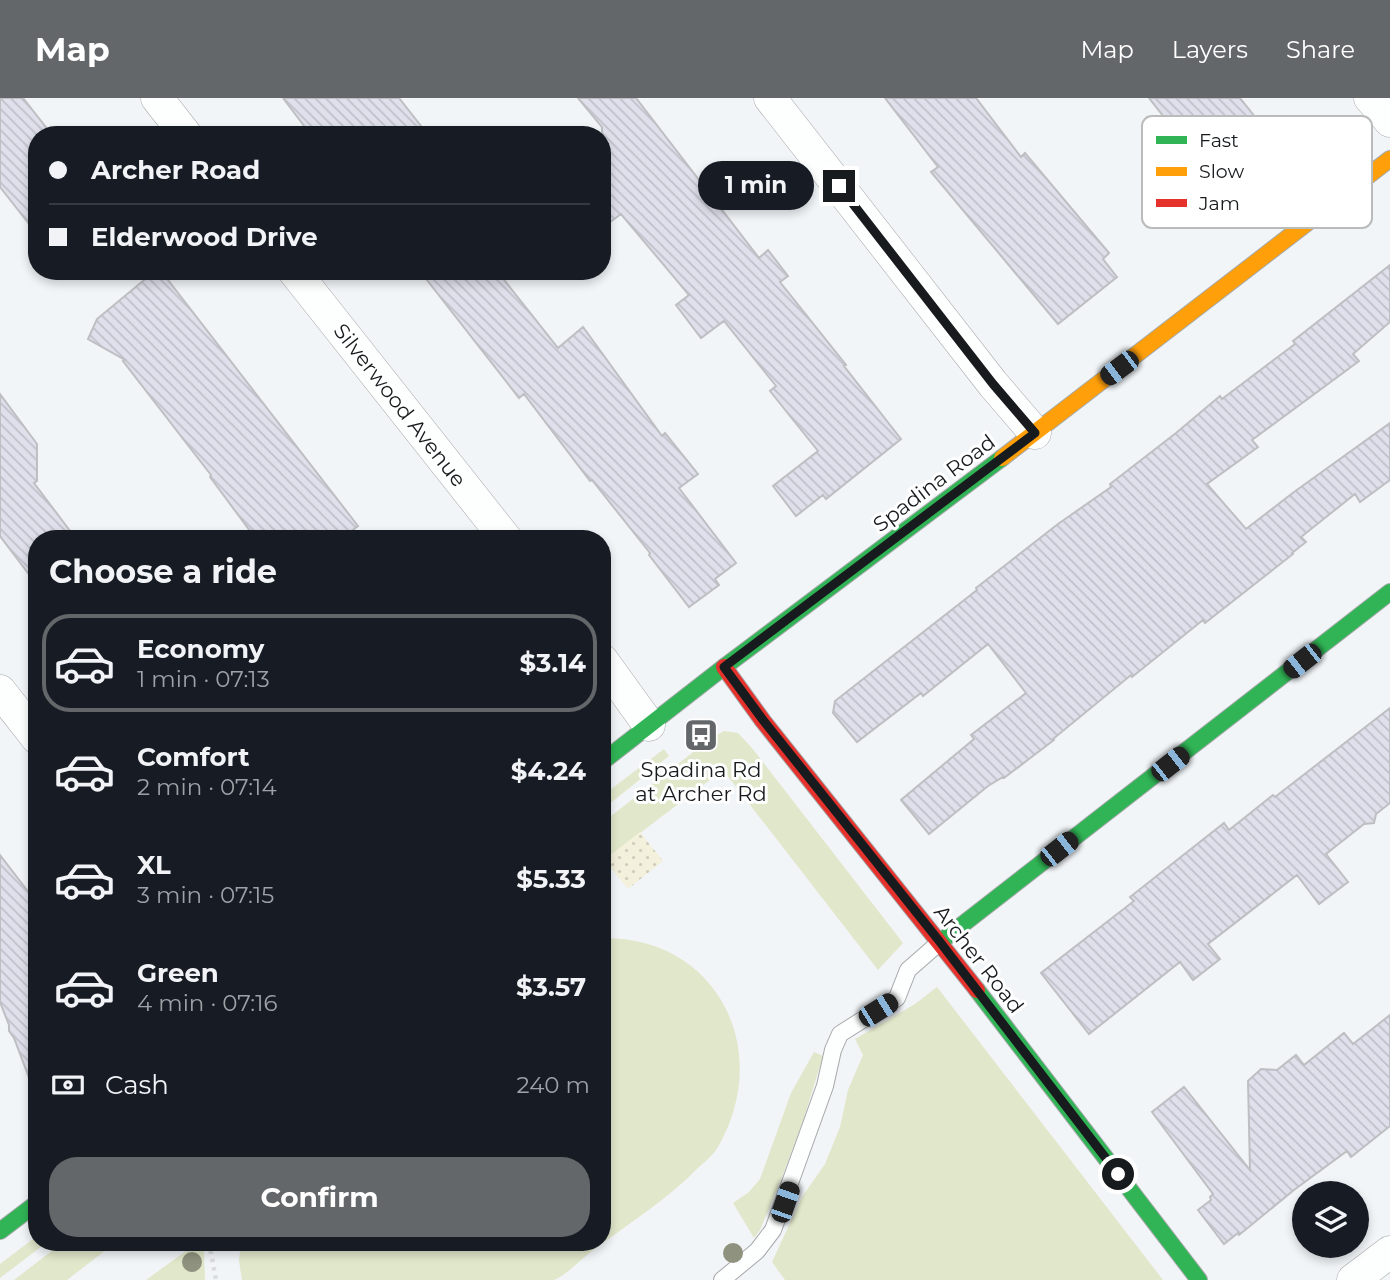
<!DOCTYPE html>
<meta charset="utf-8">
<style>
:root{--surface:#171b24;--page:#20242c;--text:#f1f3f6;--muted:#9ea1a6;--line:#363941;--accent:#64676a}
body{margin:0;font-family:Montserrat,sans-serif;background:var(--page);color:var(--text);height:100vh;display:flex;flex-direction:column;font-size:26px;white-space:nowrap}
*{box-sizing:border-box;margin:0}
p{font-size:23px;color:var(--muted)}
.icon{flex:none;width:38px;height:38px;fill:none;stroke:currentColor;stroke-width:2;stroke-linecap:round;stroke-linejoin:round}
.map{position:relative;flex:1;overflow:hidden}
.details{position:absolute;left:28px;top:432px;width:583px;height:721px;display:flex;flex-direction:column;background:var(--surface);border-radius:28px;box-shadow:0 4px 10px #0003}
.details>*{flex:none}
.guide{position:absolute;left:28px;top:28px;width:583px;height:154px;border-radius:28px;box-shadow:0 4px 10px #0003;display:grid;align-content:center;height:154px;padding:0 21px;background:var(--surface)}
.fabs{position:absolute;left:1292px;top:1083px;display:grid;gap:14px}
.fabs a{display:grid;place-items:center;width:77px;height:77px;border-radius:50%;background:var(--surface);box-shadow:0 4px 10px #0003;font-size:35px}
.end{position:absolute;width:32px;height:32px;margin:-16px;border:9px solid #181b1d;background:#fff;box-shadow:0 0 0 4px #fff}
.from{border-radius:50%}
.bubble{position:absolute;height:49px;border-radius:24px;background:var(--surface);box-shadow:0 4px 10px #0003;font-size:23px;font-weight:700;line-height:49px;text-align:center}
.car{position:absolute;width:21px;height:42px;margin:-21px -10px;border-radius:9px;box-shadow:0 0 5px 2px #0007;background:linear-gradient(#222 24%,#8ab4d8 0 40%,#222 0 76%,#8ab4d8 0 86%,#222 0)}
.guide b{display:flex;align-items:center;gap:24px;height:66px;font-size:26px}
.guide b+b{border-top:2px solid var(--line)}
.guide i{width:18px;height:18px;background:var(--text)}
ul{padding:0;list-style:none}
li{display:flex;align-items:center;gap:21px;height:98px;margin:0 14px 10px;padding:0 7px;border:4px solid transparent;border-radius:28px}
li div{flex:1}
li b{display:block;font-size:26px}
li em{font-style:normal;font-weight:700}
li.on{border-color:var(--accent)}
li>.icon{width:63px;height:63px;stroke-width:1.5}
h2{padding:0 21px;font-size:32px;line-height:84px}
.pay{display:flex;align-items:center;gap:18px;height:77px;padding:0 21px;font-size:26px}
.pay p{margin-inline-start:auto}
.button{display:flex;gap:14px;margin-top:auto;padding:14px 21px}
.button a{flex:1;height:80px;border-radius:28px;background:var(--accent);color:#fff;font-size:28px;font-weight:700;line-height:80px;text-align:center}
header{display:flex;align-items:center;gap:42px;box-sizing:border-box;height:98px;padding:0 35px;background:var(--accent);color:#fff}
header strong{font-size:33px}
nav{display:flex;gap:38px;margin-inline-start:auto;font-size:24px}
.map>svg:first-child{display:block}
.grass{fill:#e1e7ca}
.sand{fill:url(#sand-dots)}
.building{fill:url(#building-back-hatch);stroke:#bdbfc2;stroke-width:2}
.lines{fill:none;stroke-linecap:round;stroke-linejoin:round}
.lane-casing{stroke:#a6a9aa;stroke-width:18}
.street-casing{stroke:#a6a9aa;stroke-width:33}
.fast-casing{stroke:#a6a9aa;stroke-width:18}
.slow-casing{stroke:#a6a9aa;stroke-width:18}
.jam-casing{stroke:#a6a9aa;stroke-width:18}
.path{stroke:#dadcdd;stroke-width:4.5;stroke-dasharray:3.5 5;stroke-linecap:butt}
.lane{stroke:#fdfefe;stroke-width:16}
.street{stroke:#fdfefe;stroke-width:32}
.fast{stroke:#30b455;stroke-width:16}
.slow{stroke:#ff9f0a;stroke-width:16}
.jam{stroke:#e5322d;stroke-width:16}
.tree{fill:#8e927e}
.route{stroke:#181b1d;stroke-width:9}
.labels{text-anchor:middle;dominant-baseline:central;stroke-width:6;stroke-linejoin:round;paint-order:stroke}
.street-label{font-size:21px;fill:#181b1d;stroke:#fff}
.poi-label{font-size:21px;fill:#181b1d;stroke:#fff}
.key{fill:#fff;stroke:#babbbb;stroke-width:2}
.key-label{font-size:19px;fill:#181b1d}
</style>
<header>
<strong>Map</strong>
<nav><a>Map</a><a>Layers</a><a>Share</a></nav>
</header>
<div class="map">
<svg width="1390" height="1182" viewBox="0 0 1390 1182">
<defs>
<pattern id="sand-dots" width="8" height="8" patternUnits="userSpaceOnUse" patternTransform="scale(1.75)"><rect width="8" height="8" fill="#f3f0dc"/><path d="M2 2h.1M6 6h.1" fill="none" stroke="#d0cdbc" stroke-width="1.8" stroke-linecap="round"/></pattern>
<pattern id="building-back-hatch" width="6" height="6" patternUnits="userSpaceOnUse" patternTransform="scale(1.75)"><rect width="6" height="6" fill="#dfe0eb"/><path d="M-1 5l2 2M0 0l6 6M5-1l2 2" fill="none" stroke="#bfc0c9"/></pattern>
</defs>
<rect width="100%" height="100%" fill="#f1f5f8"/>
<!-- grass -->
<path class="grass" d="M724 633 738 635 752 650 903 845 878 872 723 672 602 764V725L710 641Z
M664 651 669 658 602 712V698Z
M602 840C717 838 774 952 718 1049 714 1056 706 1063 700 1068 667 1102 625 1128 588 1156 580 1163 563 1179 554 1182 544 1182 494 1182 480 1182 401 1182 322 1182 242 1182L239 1163 241 1145 602 1144Z
M937 889 1163 1182H785L772 1164 802 1099 825 1066 840 1029 848 992 863 957 855 941 915 906Z
M814 954 823 958 804 1020 781 1082 760 1132 754 1140 733 1105 749 1094 760 1081 791 995Z
M37 1138V1144L46 1145 0 1180V1166Z
M62 1145H115L67 1182H14Z
M197 1145 204 1154 205 1182H146Z"/>
<!-- sand -->
<path class="sand" d="M640 734 663 763 628 791 604 762Z"/>
<!-- building -->
<path class="building" d="M0 0H23L52 37H37V136L0 89Z
M283 0H399L428 37H311Z
M578 0H636L759 160 768 152 788 178 780 184 846 267 844 268 901 341 826 401 823 397 796 418 773 388 818 353 770 293 776 288 724 223 701 240 676 207 689 197 621 116 602 130V29Z
M885 0H976L1021 59 1025 55 1109 155 1103 161 1117 179 1058 226 931 74 938 69Z
M1149 0H1240L1267 34 1262 38 1276 57 1201 117 1176 87 1182 83 1179 45 1182 42Z
M1390 167V224L1353 256 1359 263 1252 342 1258 349 1207 386 1246 431 1294 394 1390 325V382L1360 404 1355 396 1301 439 1306 444 1292 455 1293 456 1205 525 1203 522 1132 579 1131 577 1053 641 1054 642 1004 680 1003 679 988 688 929 736 901 702 974 641 971 637 1026 595 988 546 923 598 921 595 857 644 833 615 835 603 977 492 976 490 1058 426 1111 389 1110 386 1176 335 1220 298 1222 301 1295 246 1293 243Z
M155 173H161L358 428 341 441H256L210 379 211 377 123 263 125 262 88 241 97 221Z
M420 173H497L558 250 583 229 662 338 665 335 698 376 679 390 736 465 715 481 719 487 689 509 649 457 650 455 592 382 590 383 524 296 519 300Z
M0 296 37 346V383L34 385 76 441H37V487L0 438Z
M1390 610V705L1376 716 1374 725 1364 726 1326 756 1348 784 1319 806 1297 777 1208 846 1220 861 1193 882 1180 864 1089 936 1041 875 1134 803 1130 799 1224 725 1229 732 1273 697 1275 699Z
M0 757 37 805V993H34L14 940 9 933V927L0 904Z
M1390 917V1028L1351 1059 1347 1053 1294 1092 1239 1137 1238 1135 1224 1146 1198 1112 1211 1102 1210 1099 1213 1096 1152 1014 1184 989 1250 1072 1248 983 1261 971 1277 972 1296 957 1304 967 1344 935 1353 946Z"/>
<g class="lines">
<!-- lane casing -->
<g class="lane-casing">
<path id="lane" d="M722 1182 757 1153 773 1132 825 988 833 952 840 936 897 900 908 872 940 844"/>
</g>
<!-- street casing -->
<g class="street-casing">
<path id="street" d="M157 0 186 37
M770 0 993 286 1035 335
M1370 0 1390 23
M294 173 506 441
M602 562 649 627
M0 593 37 640
M1353 1182 1390 1154"/>
</g>
<!-- fast casing -->
<g class="fast-casing">
<path id="fast" d="M602 664 724 569 1002 360
M940 844 1390 494
M977 892 1199 1182
M0 1133 37 1105"/>
</g>
<!-- slow casing -->
<g class="slow-casing">
<path id="slow" d="M1002 360 1390 61"/>
</g>
<!-- jam casing -->
<g class="jam-casing">
<path id="jam" d="M724 569 763 623 977 892"/>
</g>
<!-- path -->
<path class="path" d="M209 1144 216 1182"/>
<!-- lane -->
<use href="#lane" class="lane"/>
<!-- street -->
<use href="#street" class="street"/>
<!-- fast -->
<use href="#fast" class="fast"/>
<!-- slow -->
<use href="#slow" class="slow"/>
<!-- jam -->
<use href="#jam" class="jam"/>
</g>
<!-- trees -->
<g class="tree">
<circle cx="733" cy="1155" r="10"/>
<circle cx="192" cy="1164" r="10"/>
</g>
<g class="lines">
<!-- route -->
<path class="route" d="M839 88 993 286 1035 335 724 569 763 622 940 844 1118 1076"/>
</g>
<!-- icons -->
<defs>
<g id="bus-square" transform="scale(1.75)"><rect x="-9" y="-9" width="18" height="18" rx="4" fill="#64676a" stroke="#fff"/><path d="M-5-6H5V4H4V6H2V4H-2V6H-4V4H-5ZM-3.5-4V0h7V-4ZM-3.5 1.2v1.5H-2V1.2ZM2 1.2v1.5H3.5V1.2Z" fill="#fff"/></g>
</defs>
<g fill-rule="evenodd">
<use href="#bus-square" x="701" y="637"/>
</g>
<g class="labels">
<!-- street labels -->
<g class="street-label">
<text transform="translate(400 307) rotate(52)">Silverwood Avenue</text>
<text transform="translate(934 385) rotate(-37)">Spadina Road</text>
<text transform="translate(979 861) rotate(52)">Archer Road</text>
</g>
<!-- poi labels -->
<g class="poi-label">
<text x="701" y="671">Spadina Rd<tspan x="701" dy="24">at Archer Rd</tspan></text>
</g>
</g>
<!-- legend -->
<rect x="1142" y="18" width="230" height="112" rx="10" class="key"/>
<rect x="1156" y="38" width="31" height="8" fill="#30b455"/>
<rect x="1156" y="69" width="31" height="9" fill="#ff9f0a"/>
<rect x="1156" y="101" width="31" height="8" fill="#e5322d"/>
<g class="key-label">
<text x="1199" y="49">Fast</text>
<text x="1199" y="80">Slow</text>
<text x="1199" y="112">Jam</text>
</g>
</svg>
<div class="fabs">
<a><svg class="icon" aria-label="layers" viewBox="0 0 24 24"><path d="M12 4l9 5-9 5-9-5zM3 14l9 5 9-5"/></svg></a>
</div>
<i class="end from" style="left:1118px;top:1076px"></i>
<i class="end" style="left:839px;top:88px"></i>
<div class="bubble" style="left:698px;top:63px;width:116px">1 min</div>
<i class="car" style="left:1119px;top:270px;rotate:233deg"></i>
<i class="car" style="left:1302px;top:563px;rotate:232deg"></i>
<i class="car" style="left:1170px;top:666px;rotate:52deg"></i>
<i class="car" style="left:1059px;top:751px;rotate:52deg"></i>
<i class="car" style="left:878px;top:912px;rotate:58deg"></i>
<i class="car" style="left:785px;top:1104px;rotate:19deg"></i>
<div class="guide">
<b><i class="from"></i>Archer Road</b>
<b><i></i>Elderwood Drive</b>
</div>
<section class="details">
<h2>Choose a ride</h2>
<ul>
<li class="on"><svg class="icon" aria-label="car" viewBox="0 0 24 24"><path d="M5 17H2v-5l4-1 3-4h7l3 4 3 1v5h-3M9 17h6M6 11h13"/><circle cx="7" cy="17" r="2"/><circle cx="17" cy="17" r="2"/></svg><div><b>Economy</b><p>1 min · 07:13</p></div><em>$3.14</em></li>
<li><svg class="icon" aria-label="car" viewBox="0 0 24 24"><path d="M5 17H2v-5l4-1 3-4h7l3 4 3 1v5h-3M9 17h6M6 11h13"/><circle cx="7" cy="17" r="2"/><circle cx="17" cy="17" r="2"/></svg><div><b>Comfort</b><p>2 min · 07:14</p></div><em>$4.24</em></li>
<li><svg class="icon" aria-label="car" viewBox="0 0 24 24"><path d="M5 17H2v-5l4-1 3-4h7l3 4 3 1v5h-3M9 17h6M6 11h13"/><circle cx="7" cy="17" r="2"/><circle cx="17" cy="17" r="2"/></svg><div><b>XL</b><p>3 min · 07:15</p></div><em>$5.33</em></li>
<li><svg class="icon" aria-label="car" viewBox="0 0 24 24"><path d="M5 17H2v-5l4-1 3-4h7l3 4 3 1v5h-3M9 17h6M6 11h13"/><circle cx="7" cy="17" r="2"/><circle cx="17" cy="17" r="2"/></svg><div><b>Green</b><p>4 min · 07:16</p></div><em>$3.57</em></li>
</ul>
<div class="pay"><svg class="icon" aria-label="cash" viewBox="0 0 24 24"><path d="M3 7h18v10H3z"/><circle cx="12" cy="12" r="2"/></svg>Cash<p>240 m</p></div>
<div class="button"><a>Confirm</a></div>
</section>
</div>
